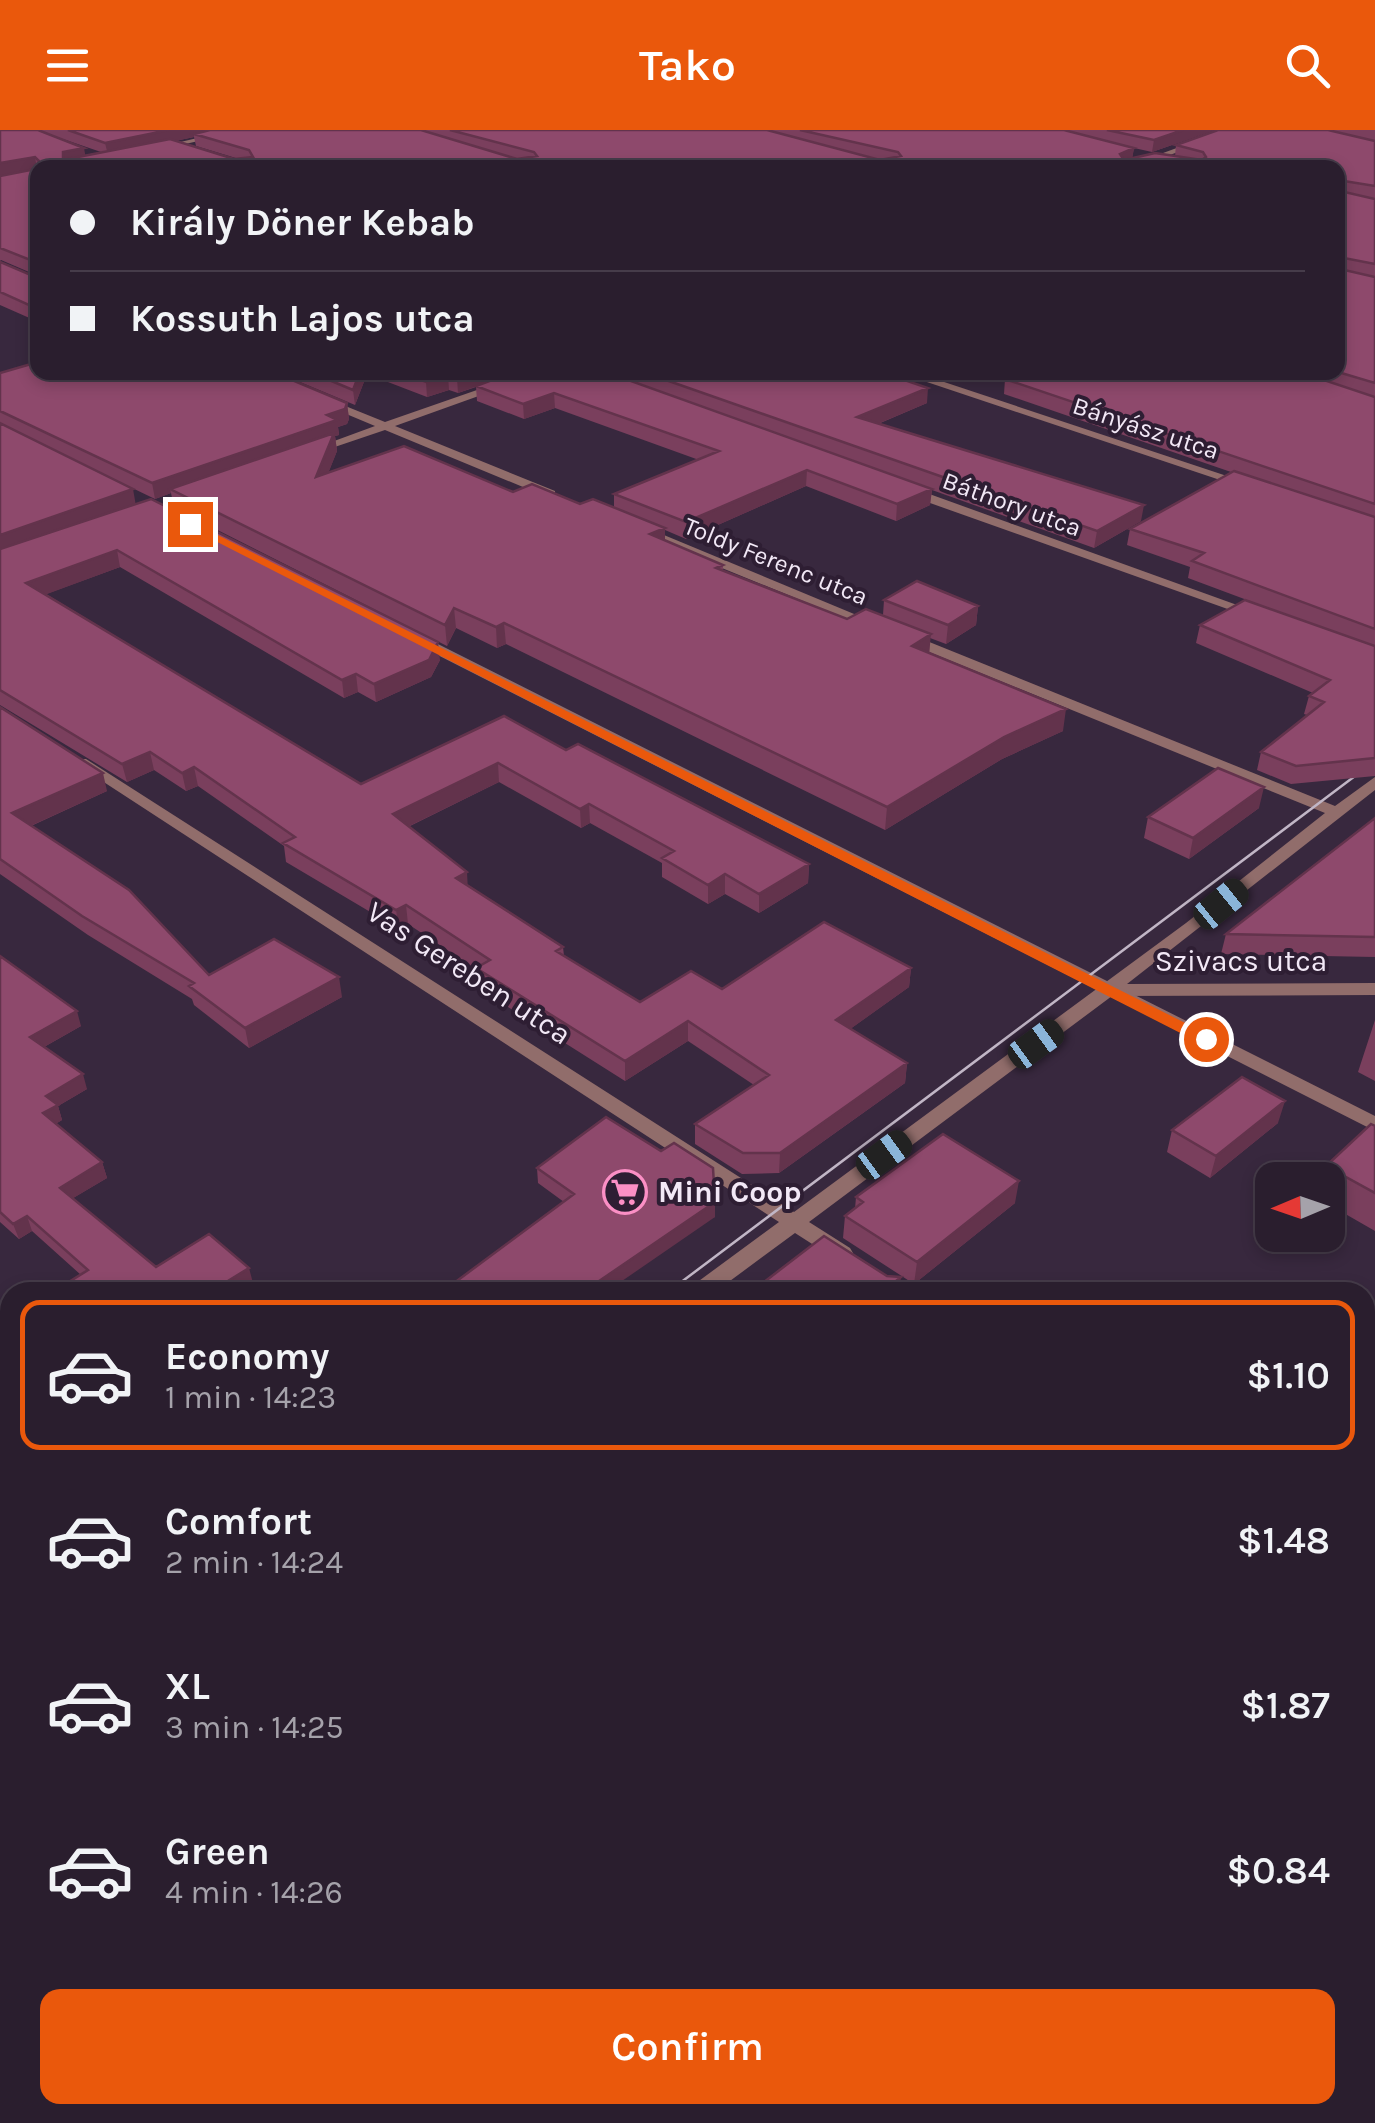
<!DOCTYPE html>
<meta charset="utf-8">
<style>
:root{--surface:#2a1e2e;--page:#322736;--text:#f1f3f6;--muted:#a5a2aa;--line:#463c4a;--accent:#ea580c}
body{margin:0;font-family:Karla,sans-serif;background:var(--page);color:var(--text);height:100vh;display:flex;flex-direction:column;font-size:38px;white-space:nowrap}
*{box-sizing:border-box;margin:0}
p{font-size:32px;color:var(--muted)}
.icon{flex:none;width:55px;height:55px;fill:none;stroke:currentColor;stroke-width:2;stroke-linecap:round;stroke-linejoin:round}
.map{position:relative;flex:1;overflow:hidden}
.drawer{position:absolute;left:0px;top:1152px;width:1375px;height:842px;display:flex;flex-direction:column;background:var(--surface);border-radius:30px 30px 0 0;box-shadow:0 5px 15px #0003,0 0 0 2px var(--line)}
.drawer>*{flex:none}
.guide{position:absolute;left:30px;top:30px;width:1315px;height:220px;border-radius:20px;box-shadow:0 5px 15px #0003,0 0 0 2px var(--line);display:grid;align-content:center;height:220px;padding:0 40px;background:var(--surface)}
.needle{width:65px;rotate:268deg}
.controls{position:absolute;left:1255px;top:1032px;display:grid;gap:20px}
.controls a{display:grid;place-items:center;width:90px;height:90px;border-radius:20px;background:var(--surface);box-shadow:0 5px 15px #0003,0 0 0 2px var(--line);font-size:50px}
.end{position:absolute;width:45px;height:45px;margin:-22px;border:12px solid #ea580c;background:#fff;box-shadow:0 0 0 5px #fff}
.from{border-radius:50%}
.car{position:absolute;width:30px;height:60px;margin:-30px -15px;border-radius:12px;box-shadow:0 0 8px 2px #0007;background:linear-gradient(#222 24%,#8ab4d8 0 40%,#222 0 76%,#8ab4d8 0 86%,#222 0)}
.guide b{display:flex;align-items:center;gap:35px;height:95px;font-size:38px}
.guide b+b{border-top:2px solid var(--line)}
.guide i{width:25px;height:25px;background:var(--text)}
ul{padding:18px 0 0;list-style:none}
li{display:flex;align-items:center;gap:30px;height:150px;margin:0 20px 15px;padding:0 20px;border:5px solid transparent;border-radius:20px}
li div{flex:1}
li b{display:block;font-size:38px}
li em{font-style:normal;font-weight:600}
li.active{border-color:var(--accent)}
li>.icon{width:90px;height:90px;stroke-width:1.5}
.button{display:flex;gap:20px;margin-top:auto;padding:20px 40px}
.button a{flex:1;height:115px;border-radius:20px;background:var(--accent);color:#fff;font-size:40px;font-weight:600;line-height:115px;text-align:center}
header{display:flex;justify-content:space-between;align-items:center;height:130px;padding:0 40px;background:var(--accent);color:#fff;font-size:45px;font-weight:600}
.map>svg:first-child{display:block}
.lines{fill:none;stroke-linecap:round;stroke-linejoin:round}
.minor{fill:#916d6b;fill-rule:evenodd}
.tertiary{fill:#916d6b;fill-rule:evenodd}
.tram-far1{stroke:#c1b6c6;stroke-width:2.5}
.tram{stroke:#c1b6c6;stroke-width:4}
.wall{fill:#7a3f5d;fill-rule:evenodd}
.shaded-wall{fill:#63334c}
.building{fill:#8e496c;stroke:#63334c;stroke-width:2.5}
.route{fill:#ea580c}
.labels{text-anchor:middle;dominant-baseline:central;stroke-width:8;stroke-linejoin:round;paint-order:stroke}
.far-street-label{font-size:25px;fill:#f2e8f6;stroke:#2e1e33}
.street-label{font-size:30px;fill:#f2e8f6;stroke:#2e1e33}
.poi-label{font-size:30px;font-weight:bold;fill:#f2e8f6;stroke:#2e1e33;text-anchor:start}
</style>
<header><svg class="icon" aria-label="menu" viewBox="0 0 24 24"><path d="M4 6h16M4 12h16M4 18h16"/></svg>Tako<svg class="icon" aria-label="search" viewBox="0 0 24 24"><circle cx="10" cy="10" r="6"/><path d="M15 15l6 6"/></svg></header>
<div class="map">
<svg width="1375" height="1993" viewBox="0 0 1375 1993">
<rect width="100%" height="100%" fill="#38283e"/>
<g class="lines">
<!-- minor -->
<path class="minor" d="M1226 0H1237L1135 38H1122Z
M529 242H546L395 296 555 361V367H547L385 300 317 323 307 321 375 296 320 273V269H328L385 292Z
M897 242H914L1251 354 1241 357Z
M902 357H910L1262 484 1250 487 902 363Z
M639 398H647L883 496 871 499 639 404Z
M902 505H912L1335 676 1375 647V660L1127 854 1375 853V865L1112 866 809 1092 850 1118 853 1123 850 1128H834L795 1103 715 1162H689L692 1156 779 1092 73 632 76 629H86L794 1082 1186 793 1325 683 902 511Z
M0 1204 10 1209V1232L0 1227Z
M1365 1455 1375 1459V1484L1365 1480Z
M10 1677V1708L0 1712V1681Z
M755 1985H792L795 1993H758Z"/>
<!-- tertiary -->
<path class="tertiary" d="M231 0H246L155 21 151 19Z
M412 506H422L1375 986V1001L412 512Z"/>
<!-- tram-far1 -->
<path class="tram-far1" d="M668 1162 1375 631"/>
<!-- tram -->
<path class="tram" d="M0 1671 10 1663"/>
</g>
<!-- wall -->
<path class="wall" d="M0 0H1215L1152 22 1134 18 1132 28 1175 26 1176 15 1218 0H1375V646L1291 654 1257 640 1261 622 1307 585 1304 584 1309 566 1313 563 1196 513 1200 495 1255 473 1188 448 1190 437 1127 415 1130 399 1231 342 1004 264 1005 249 1021 242H1338V38H38V189L34 190 0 175V132L33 146 36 145 1 130 0 131ZM54 6 101 22 85 25ZM194 7 196 16 239 29H234L175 11Z
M38 242 347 273 349 289 347 294 338 297 339 305 335 306 337 321 328 343 513 362 580 374 614 378V364L699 330 555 278 524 289 477 271 476 257 458 263 449 260 427 267 367 244 355 275 276 242H881L927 273 878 294 1141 391 1094 418 932 360 930 375 896 391 806 356 686 409 665 400V411L723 435V441L847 489 883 485 884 470 978 476 976 495 946 514 930 508 929 523 1063 601 1002 629 885 700 506 514 497 518 456 498 447 516 174 378 171 363 155 369 68 327 136 374 440 530 431 547 376 572 358 562 344 568 120 437 46 464 361 654 566 620 809 734 808 753 759 783 725 764 708 774 662 747V733L590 693 581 698 499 652 408 697 468 755 563 817 564 826 640 872 722 859 911 838 909 857 850 899 907 933 905 953 779 1043 742 1044 695 1014V994L754 955 688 911 625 951 478 858 476 839 408 794 399 799 286 732 284 716 198 656 186 661 154 640 127 652 0 575V243Z
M0 577 107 661 31 696 209 845 342 867 249 918 194 875 192 869 88 805 0 744Z
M1259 678 1189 729 1144 708 1148 687Z
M1375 688V827L1221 824 1226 804Z
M0 826 81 896 44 917 87 959 58 976 62 990 55 994 102 1032 107 1048 73 1068 156 1137 253 1153 238 1162H56V1160L81 1145 32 1101 19 1109 0 1092Z
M1375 890V951L1358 942Z
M1278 993 1210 1048 1167 1022 1172 1000Z
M1375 996V1101L1328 1074V1050H1321L1326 1036Z
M537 1038 715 1087 450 1162V1156L564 1072 538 1053Z
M856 1067 1015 1073 914 1154 843 1108 845 1086 855 1079Z
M1365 1275 1375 1281V1415L1365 1409Z
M1365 1477 1375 1485V1639L1368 1648 1375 1653V1824L1365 1816Z
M388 1985H488L480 1993H391Z
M976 1985H1066L1075 1993H985Z"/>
<!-- shaded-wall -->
<path class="shaded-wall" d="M169 0H228L194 4V7L108 25 105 13Z
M1183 0H1215L1152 22 1154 10Z
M84 18 86 29 65 34 63 22Z
M1134 18 1132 30 1119 36 1120 24Z
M35 27 37 39 0 46V33Z
M38 174V189L34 190 31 176Z
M360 242 367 244 355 275 353 260Z
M473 242H516L458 263 457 248Z
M448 245 449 260 427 267 426 252Z
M928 258 927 273 856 303 857 287Z
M554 263 555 278 524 289 523 274Z
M347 273 349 289 347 294 338 297 339 305 335 306 337 321 319 367 170 359 171 363 155 369 152 353 327 285Z
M807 340 806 356 686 409V392Z
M133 359 136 376 0 423V405Z
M932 359 930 375 896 391 897 374Z
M1144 375 1141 391 1094 418 1097 401Z
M665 398V418L650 404Z
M117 420 120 437 31 470 26 453Z
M978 476 976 495 946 514 948 495Z
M454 478 456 498 447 516 445 495Z
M504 493 506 514 497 518 496 497Z
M931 504 929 525 912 516Z
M438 512 440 530 431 547 376 572 374 554Z
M356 544 358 562 344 568 342 550Z
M1066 579 1063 601 1002 629 885 700 887 677 1004 607Z
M150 622 154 640 127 652 122 634Z
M498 633 499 652 395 703 393 684Z
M194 637 198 656 186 661 182 643Z
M103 643 107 661 17 702 12 683Z
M1264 657 1259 678 1189 729 1193 708Z
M589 674 590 693 581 698 580 679Z
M809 734 808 753 759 783V764Z
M467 742 468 761 456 748Z
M725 744V764L708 774V755Z
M406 775 408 794 399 799 396 780Z
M911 838 909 857 835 910 836 890Z
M339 847 342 867 249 918 245 898Z
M77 881 81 896 35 922 30 907Z
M688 891V911L625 951V931Z
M907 933 905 953 779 1043 780 1023Z
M83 944 87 959 58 976 62 990 48 999 43 983 46 966Z
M1285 971 1278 993 1210 1048 1216 1026Z
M102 1032 107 1048 65 1073 60 1058Z
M1019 1051 1015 1073 914 1154 917 1132Z
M715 1072V1087L606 1162H583Z
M27 1086 32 1101 19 1109 13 1094Z
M249 1138 253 1153 238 1162H210Z
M901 1147 899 1162H885L886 1159Z
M10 1331V1360L0 1366V1337Z
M10 1566V1597L0 1605V1574Z
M1375 1632V1639L1365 1651V1645Z
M462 1985H488L480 1993H455Z"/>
<!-- building -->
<path class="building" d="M0 0H38L84 18 63 22V30L170 9 234 29 253 27 249 20 194 4 210 0H421L517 29 537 26 534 22 450 0H767L880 30 901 26 898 22 800 0H1064L1134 18 1120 24 1124 30 1155 23 1202 30 1206 27 1203 22 1176 15 1218 0H1328L1375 11V56L1338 50 1340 61 1375 69V134L1339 127 1340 139 1375 147V253L1338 242V38H38V133L0 118V46L36 39 39 31 35 27 0 33Z
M68 0H169L105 13Z
M1107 0H1183L1154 10Z
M0 132 33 146 38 145V174L31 176 0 162Z
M38 232V242H273L347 273 345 279 327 285 337 290 152 353 0 281V243Z
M310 242H360L353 260Z
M401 242H473L457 248 448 245 426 252Z
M514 242H606L932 359 897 374 807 340 686 392 614 364 719 321 554 263 523 274 476 256Z
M643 242H881L928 258 857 287 1144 375 1097 401Z
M1021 242H1300L1375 267V374L1005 249Z
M0 293 133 359 0 405Z
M334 303 316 347 404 316 513 362 532 354 580 374 593 369 665 398 650 404 723 435 716 438 847 489 866 479 931 504 912 516 1066 579 1004 607 887 677 504 493 496 497 454 478 445 495 170 359Z
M1234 341 1375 387V499L1192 431 1204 423 1130 399Z
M151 369 438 512 429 530 374 554 356 544 342 550 117 420 26 453 361 654 504 586 566 620 578 614 809 734 759 764 725 744 708 755 662 728 674 721 589 674 580 679 498 633 393 684 467 742 456 748 563 817 556 821 640 872 691 841 722 859 824 792 911 838 836 890 907 933 780 1023H743L695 994 769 945 688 891 625 931 476 838 490 830 406 775 396 780 283 713 295 707 194 637 182 643 150 622 122 634 0 560V419Z
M917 451 978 476 948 495 884 470Z
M1245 470 1375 516V628L1296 636 1261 622 1324 572 1309 566 1330 550 1200 495Z
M0 577 103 643 12 683 129 760 209 845 274 809 339 847 245 898 189 856 194 853 82 786 0 729Z
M1218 638 1264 657 1193 708 1148 687Z
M1375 688V807L1226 804Z
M0 826 77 881 30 907 83 944 46 966 58 975 43 983 102 1032 60 1058 156 1137 209 1104 249 1138 210 1162H58L56 1160 88 1140 27 1086 13 1094 0 1082Z
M1242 947 1285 971 1216 1026 1172 1000Z
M606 987 661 1021 674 1013 713 1038 715 1072 583 1162H451L455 1160 450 1156 574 1064 537 1038Z
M1371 994 1375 996V1063L1326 1036Z
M943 1004 1019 1051 917 1132 845 1086 863 1072 856 1067Z
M824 1106 887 1146 901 1147 886 1159 892 1162H751Z
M1365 1275 1375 1281V1380L1365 1374Z
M0 1301 10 1313V1331L0 1337Z
M10 1461V1566L0 1574V1469Z
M1365 1477 1375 1485V1632L1365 1645Z
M1365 1646 1375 1653V1800L1365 1792Z
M399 1985H462L455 1993H406Z
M1009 1985H1066L1075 1993H1018Z
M1159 1985H1273L1268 1993H1153Z"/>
<!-- route -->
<path class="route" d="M190 391 1211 906 1213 909 1200 913 186 396Z"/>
<!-- icons -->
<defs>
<g id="supermarket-ring" transform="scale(2.25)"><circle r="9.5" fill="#2e1e33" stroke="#fb8fc5" stroke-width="1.5"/><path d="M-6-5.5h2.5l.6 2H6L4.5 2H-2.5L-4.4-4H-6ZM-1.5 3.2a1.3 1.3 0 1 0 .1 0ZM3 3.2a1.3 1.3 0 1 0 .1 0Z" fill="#fb8fc5"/></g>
</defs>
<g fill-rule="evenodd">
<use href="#supermarket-ring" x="625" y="1062"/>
</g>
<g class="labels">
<!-- far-street labels -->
<g class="far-street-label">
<text transform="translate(1146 298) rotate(18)">Bányász utca</text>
<text transform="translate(1012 374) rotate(20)">Báthory utca</text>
<text transform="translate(776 431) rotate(22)">Toldy Ferenc utca</text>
</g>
<!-- street labels -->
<g class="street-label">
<text x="1241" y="831">Szivacs utca</text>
<text transform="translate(469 843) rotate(33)">Vas Gereben utca</text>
</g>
<!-- poi labels -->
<g class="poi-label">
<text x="658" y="1062">Mini Coop</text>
</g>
</g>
</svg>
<div class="controls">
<a><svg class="needle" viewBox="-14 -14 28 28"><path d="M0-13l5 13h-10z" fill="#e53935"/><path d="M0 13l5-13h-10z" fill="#a5a2aa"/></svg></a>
</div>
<i class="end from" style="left:1206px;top:909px"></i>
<i class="end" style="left:190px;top:394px"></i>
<i class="car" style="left:1221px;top:774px;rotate:51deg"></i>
<i class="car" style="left:1036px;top:914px;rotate:54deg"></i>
<i class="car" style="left:884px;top:1025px;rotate:54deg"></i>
<div class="guide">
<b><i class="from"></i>Király Döner Kebab</b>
<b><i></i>Kossuth Lajos utca</b>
</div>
<section class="drawer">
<ul>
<li class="active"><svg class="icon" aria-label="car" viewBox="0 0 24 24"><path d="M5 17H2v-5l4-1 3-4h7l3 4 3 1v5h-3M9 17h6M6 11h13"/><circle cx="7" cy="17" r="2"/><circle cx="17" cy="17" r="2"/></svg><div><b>Economy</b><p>1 min · 14:23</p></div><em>$1.10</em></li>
<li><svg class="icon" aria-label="car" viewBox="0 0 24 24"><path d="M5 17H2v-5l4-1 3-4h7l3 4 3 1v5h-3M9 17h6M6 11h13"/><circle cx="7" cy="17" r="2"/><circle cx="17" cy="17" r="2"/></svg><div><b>Comfort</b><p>2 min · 14:24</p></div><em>$1.48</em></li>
<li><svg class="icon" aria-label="car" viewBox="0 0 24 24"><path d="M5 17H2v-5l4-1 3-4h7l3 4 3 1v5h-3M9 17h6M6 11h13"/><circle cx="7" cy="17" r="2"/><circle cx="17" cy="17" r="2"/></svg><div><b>XL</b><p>3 min · 14:25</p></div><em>$1.87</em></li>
<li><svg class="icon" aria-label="car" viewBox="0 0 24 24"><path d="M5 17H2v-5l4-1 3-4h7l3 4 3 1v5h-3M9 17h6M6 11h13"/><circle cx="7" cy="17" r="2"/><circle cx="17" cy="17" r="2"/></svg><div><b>Green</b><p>4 min · 14:26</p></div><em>$0.84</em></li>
</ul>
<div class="button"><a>Confirm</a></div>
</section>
</div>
